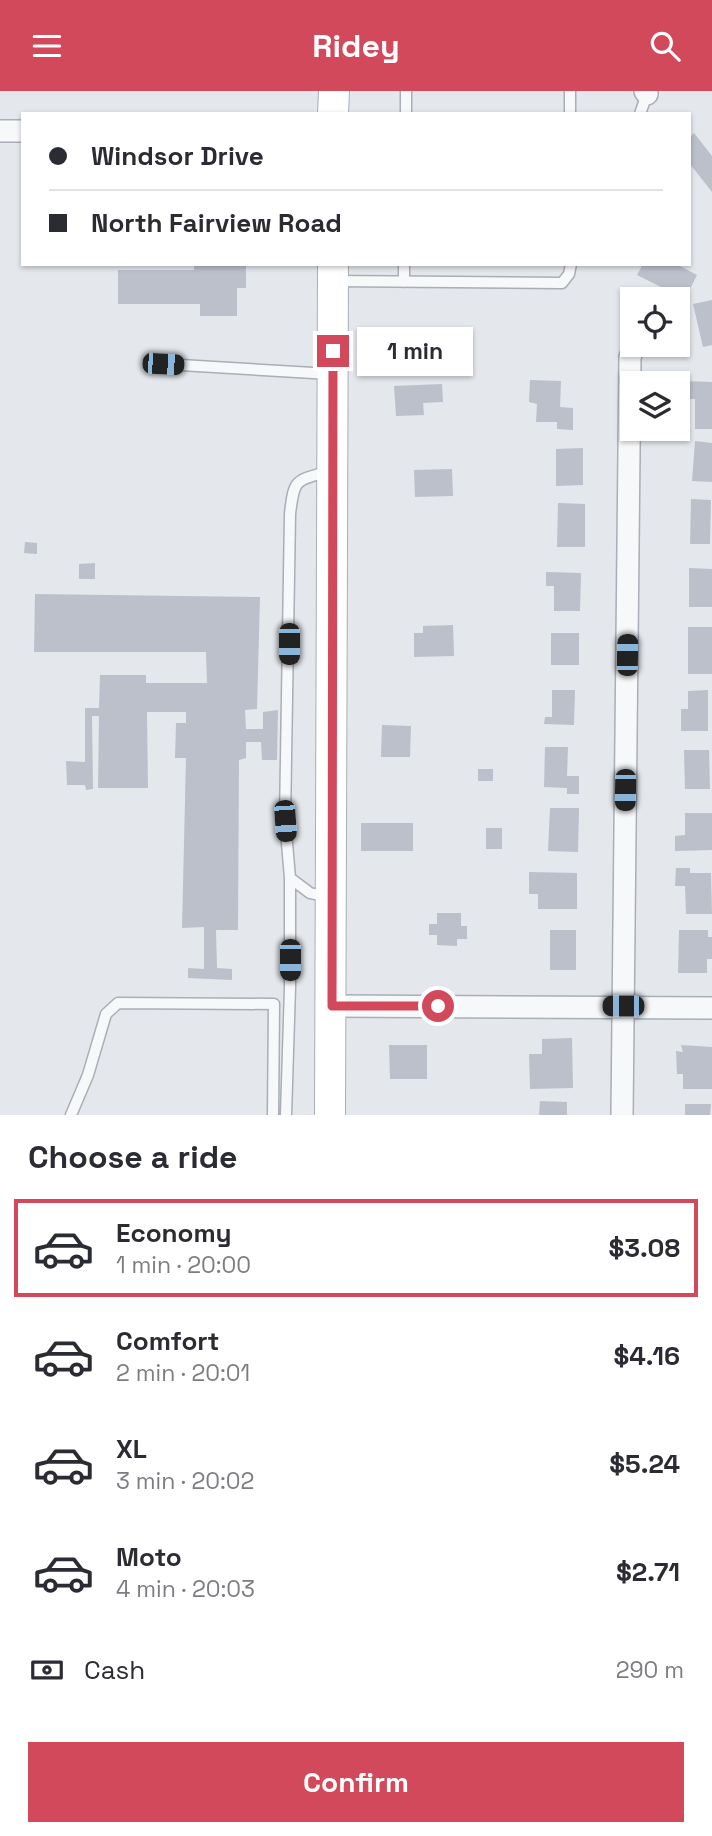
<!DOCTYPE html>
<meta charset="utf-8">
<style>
:root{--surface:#fff;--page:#f7f7f7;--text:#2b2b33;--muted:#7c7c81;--line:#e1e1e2;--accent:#d1495b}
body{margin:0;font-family:"Space Grotesk",sans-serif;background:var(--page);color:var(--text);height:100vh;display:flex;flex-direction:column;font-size:26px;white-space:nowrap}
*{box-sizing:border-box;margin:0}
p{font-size:23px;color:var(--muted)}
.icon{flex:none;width:38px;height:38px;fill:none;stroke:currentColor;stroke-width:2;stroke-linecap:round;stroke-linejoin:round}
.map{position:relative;height:1024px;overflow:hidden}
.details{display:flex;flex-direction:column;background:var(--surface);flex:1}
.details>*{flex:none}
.top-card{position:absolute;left:21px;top:21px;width:670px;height:154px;border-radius:0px;box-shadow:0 2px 5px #0004;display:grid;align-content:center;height:154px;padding:0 28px;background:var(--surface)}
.fabs{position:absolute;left:620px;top:196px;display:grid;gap:14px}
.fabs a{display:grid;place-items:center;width:70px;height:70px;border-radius:0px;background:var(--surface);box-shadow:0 2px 5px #0004;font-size:35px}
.end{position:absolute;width:32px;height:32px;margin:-16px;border:9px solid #d1495b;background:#fff;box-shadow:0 0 0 4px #fff}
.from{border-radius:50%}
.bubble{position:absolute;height:49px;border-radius:0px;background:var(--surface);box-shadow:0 2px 5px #0004;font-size:23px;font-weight:700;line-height:49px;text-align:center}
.car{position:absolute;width:21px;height:42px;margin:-21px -10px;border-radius:9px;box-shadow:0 0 5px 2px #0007;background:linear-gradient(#222 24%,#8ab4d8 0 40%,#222 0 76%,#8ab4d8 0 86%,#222 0)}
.top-card b{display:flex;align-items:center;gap:24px;height:66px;font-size:26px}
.top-card b+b{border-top:2px solid var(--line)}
.top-card i{width:18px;height:18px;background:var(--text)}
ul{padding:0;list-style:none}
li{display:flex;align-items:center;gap:21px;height:98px;margin:0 14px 10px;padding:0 14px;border:4px solid transparent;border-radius:0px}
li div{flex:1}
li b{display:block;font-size:26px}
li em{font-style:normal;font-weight:700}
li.on{border-color:var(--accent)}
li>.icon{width:63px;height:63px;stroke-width:1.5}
h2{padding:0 28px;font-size:32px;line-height:84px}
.pay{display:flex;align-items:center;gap:18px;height:77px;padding:0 28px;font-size:26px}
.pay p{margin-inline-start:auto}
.button{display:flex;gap:14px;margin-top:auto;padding:14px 28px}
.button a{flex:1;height:80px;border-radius:0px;background:var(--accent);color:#fff;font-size:28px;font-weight:700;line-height:80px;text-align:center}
header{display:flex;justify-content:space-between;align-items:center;height:91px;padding:0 28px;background:var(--accent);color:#fff;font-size:32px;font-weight:700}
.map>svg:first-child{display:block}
.building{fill:#bbc0ca}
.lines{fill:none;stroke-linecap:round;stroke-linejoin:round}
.service-casing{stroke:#a9aeb7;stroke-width:13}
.minor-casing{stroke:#a9aeb7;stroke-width:24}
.secondary-casing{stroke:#a9aeb7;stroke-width:32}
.service{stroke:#f7f8fa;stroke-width:10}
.minor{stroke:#f7f8fa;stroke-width:21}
.secondary{stroke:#fff;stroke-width:30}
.route{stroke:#d1495b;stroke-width:9}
</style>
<header><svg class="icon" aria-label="menu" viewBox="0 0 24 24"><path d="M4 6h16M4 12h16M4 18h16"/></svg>Ridey<svg class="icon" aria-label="search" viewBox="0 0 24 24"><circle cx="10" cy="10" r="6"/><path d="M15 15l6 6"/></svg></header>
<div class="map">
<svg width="712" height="1024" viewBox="0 0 712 1024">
<rect width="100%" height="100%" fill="#e4e7ec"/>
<!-- building -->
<path class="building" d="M694 42 712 65V101L690 73V46Z
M194 173H246V197H237V225H200V213H118V179H194Z
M643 173H676L697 184 685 208 637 184Z
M712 209V254L703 256 693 213Z
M530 289 561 290 560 316 573 317V339L557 338V331H536L537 313 529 311Z
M683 290 712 291V338H695V308H683Z
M442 293 443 311 423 312 424 324 396 325 394 295Z
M695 350 712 352V391L692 390Z
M583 357V394L556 395V358Z
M452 378 453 405 415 406 414 379Z
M691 408 711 409 710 453H690Z
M558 412 585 413V456H557Z
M25 451 37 452V463L24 462Z
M95 472V488H79V473Z
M689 477 712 478V516H689Z
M546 481 581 482 580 520H554V495H546Z
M35 503 260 506 257 618 245 619 246 638H263V621L278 619 277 669H262L261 651H246V667L239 669 238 839H216L217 877 232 878V889L188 887V877L204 878V836L182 837 186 667H175L176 632H186V621H147L148 697H98L99 625H92L93 698 86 699 85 694H67L66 670 85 671V617H99L100 584H146V592H207L206 561H34Z
M453 534 454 565 414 566V542H423V535Z
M688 536H712V583H688Z
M551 542H579V574H551Z
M552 599H575L574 634 544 633 545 626H552Z
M708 599V640H681V618H688V600Z
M382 634 411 635 410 666H381Z
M545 656H568L567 685H579V703H567V697L544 696Z
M684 659H709L710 698H685Z
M478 678H493V690H478Z
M550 717H579L578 761 548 760Z
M685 722H712V759L675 760V745L685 744Z
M361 732H413V760H361Z
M486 737H502V758H486Z
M676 777H690V782H711L712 823H686L685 795H675Z
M529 781 577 782V818H538V803H529Z
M437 822H461V835H467V848H457V855L437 854V844H429V833H437Z
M550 839H576V879H550Z
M679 839H708V846H712V868H707V882H678Z
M572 947 573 997 530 998 529 963H542V948Z
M389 954H427V988H390Z
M681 954 712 956V998H683V983H677L676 960 683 961Z
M540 1010 567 1011V1024H539Z
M685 1013H711L710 1024H685Z"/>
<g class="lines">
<!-- service casing -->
<g class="service-casing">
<path id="service" d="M570 0V23
M406 23V0
M640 23 647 3
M335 190 562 192 569 183 571 173
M404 191V173
M164 273 330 283
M290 787 310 802 327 806
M71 1024 88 984 106 923 118 912 274 913 273 1024
M286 1024 290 896V787L285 729 290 423C294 386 296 390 330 380"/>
</g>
<!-- minor casing -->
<g class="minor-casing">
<path id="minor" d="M645 0 647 3
M0 40H23
M332 915 712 917
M622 1024 630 266 635 254"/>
</g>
<!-- secondary casing -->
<g class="secondary-casing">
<path id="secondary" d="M333 23 334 0
M330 1024 333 173"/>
</g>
<!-- service -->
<use href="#service" class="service"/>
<!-- minor -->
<use href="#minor" class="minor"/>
<!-- secondary -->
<use href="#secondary" class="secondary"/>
</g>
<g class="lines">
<!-- route -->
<path class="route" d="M333 260 332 915H438"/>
</g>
</svg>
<div class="fabs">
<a><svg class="icon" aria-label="locate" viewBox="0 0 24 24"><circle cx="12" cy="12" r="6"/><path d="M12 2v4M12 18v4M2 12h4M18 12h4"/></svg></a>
<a><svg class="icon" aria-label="layers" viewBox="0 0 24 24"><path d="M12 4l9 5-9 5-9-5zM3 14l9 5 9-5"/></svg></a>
</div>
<i class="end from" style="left:438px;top:915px"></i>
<i class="end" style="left:333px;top:260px"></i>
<div class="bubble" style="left:357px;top:236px;width:116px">1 min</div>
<i class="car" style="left:163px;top:273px;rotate:93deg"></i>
<i class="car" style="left:289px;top:553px;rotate:180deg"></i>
<i class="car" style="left:627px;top:564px;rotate:1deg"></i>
<i class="car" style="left:625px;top:699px;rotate:181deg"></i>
<i class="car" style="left:285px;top:730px;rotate:176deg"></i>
<i class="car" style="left:290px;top:869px;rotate:180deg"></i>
<i class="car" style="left:623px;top:915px;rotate:270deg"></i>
<div class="top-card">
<b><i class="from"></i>Windsor Drive</b>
<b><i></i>North Fairview Road</b>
</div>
</div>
<section class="details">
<h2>Choose a ride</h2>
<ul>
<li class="on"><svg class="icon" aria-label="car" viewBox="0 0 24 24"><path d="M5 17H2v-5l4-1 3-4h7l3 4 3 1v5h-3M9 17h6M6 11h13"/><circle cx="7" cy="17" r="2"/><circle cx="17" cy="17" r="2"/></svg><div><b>Economy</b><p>1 min · 20:00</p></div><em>$3.08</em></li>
<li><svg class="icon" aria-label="car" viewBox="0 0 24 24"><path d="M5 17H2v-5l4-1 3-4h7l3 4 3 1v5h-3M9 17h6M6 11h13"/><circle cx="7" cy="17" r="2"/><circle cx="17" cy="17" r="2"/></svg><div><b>Comfort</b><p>2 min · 20:01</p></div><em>$4.16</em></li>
<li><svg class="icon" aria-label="car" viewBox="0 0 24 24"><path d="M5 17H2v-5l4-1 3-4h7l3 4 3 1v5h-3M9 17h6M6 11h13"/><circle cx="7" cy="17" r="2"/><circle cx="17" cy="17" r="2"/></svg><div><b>XL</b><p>3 min · 20:02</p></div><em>$5.24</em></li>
<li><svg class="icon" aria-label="car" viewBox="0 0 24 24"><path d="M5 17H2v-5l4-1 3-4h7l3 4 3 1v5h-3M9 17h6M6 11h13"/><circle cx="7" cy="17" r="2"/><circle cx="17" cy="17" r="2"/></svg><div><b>Moto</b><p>4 min · 20:03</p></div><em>$2.71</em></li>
</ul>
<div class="pay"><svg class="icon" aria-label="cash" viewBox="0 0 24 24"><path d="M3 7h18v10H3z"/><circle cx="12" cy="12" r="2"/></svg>Cash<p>290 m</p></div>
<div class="button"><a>Confirm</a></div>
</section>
